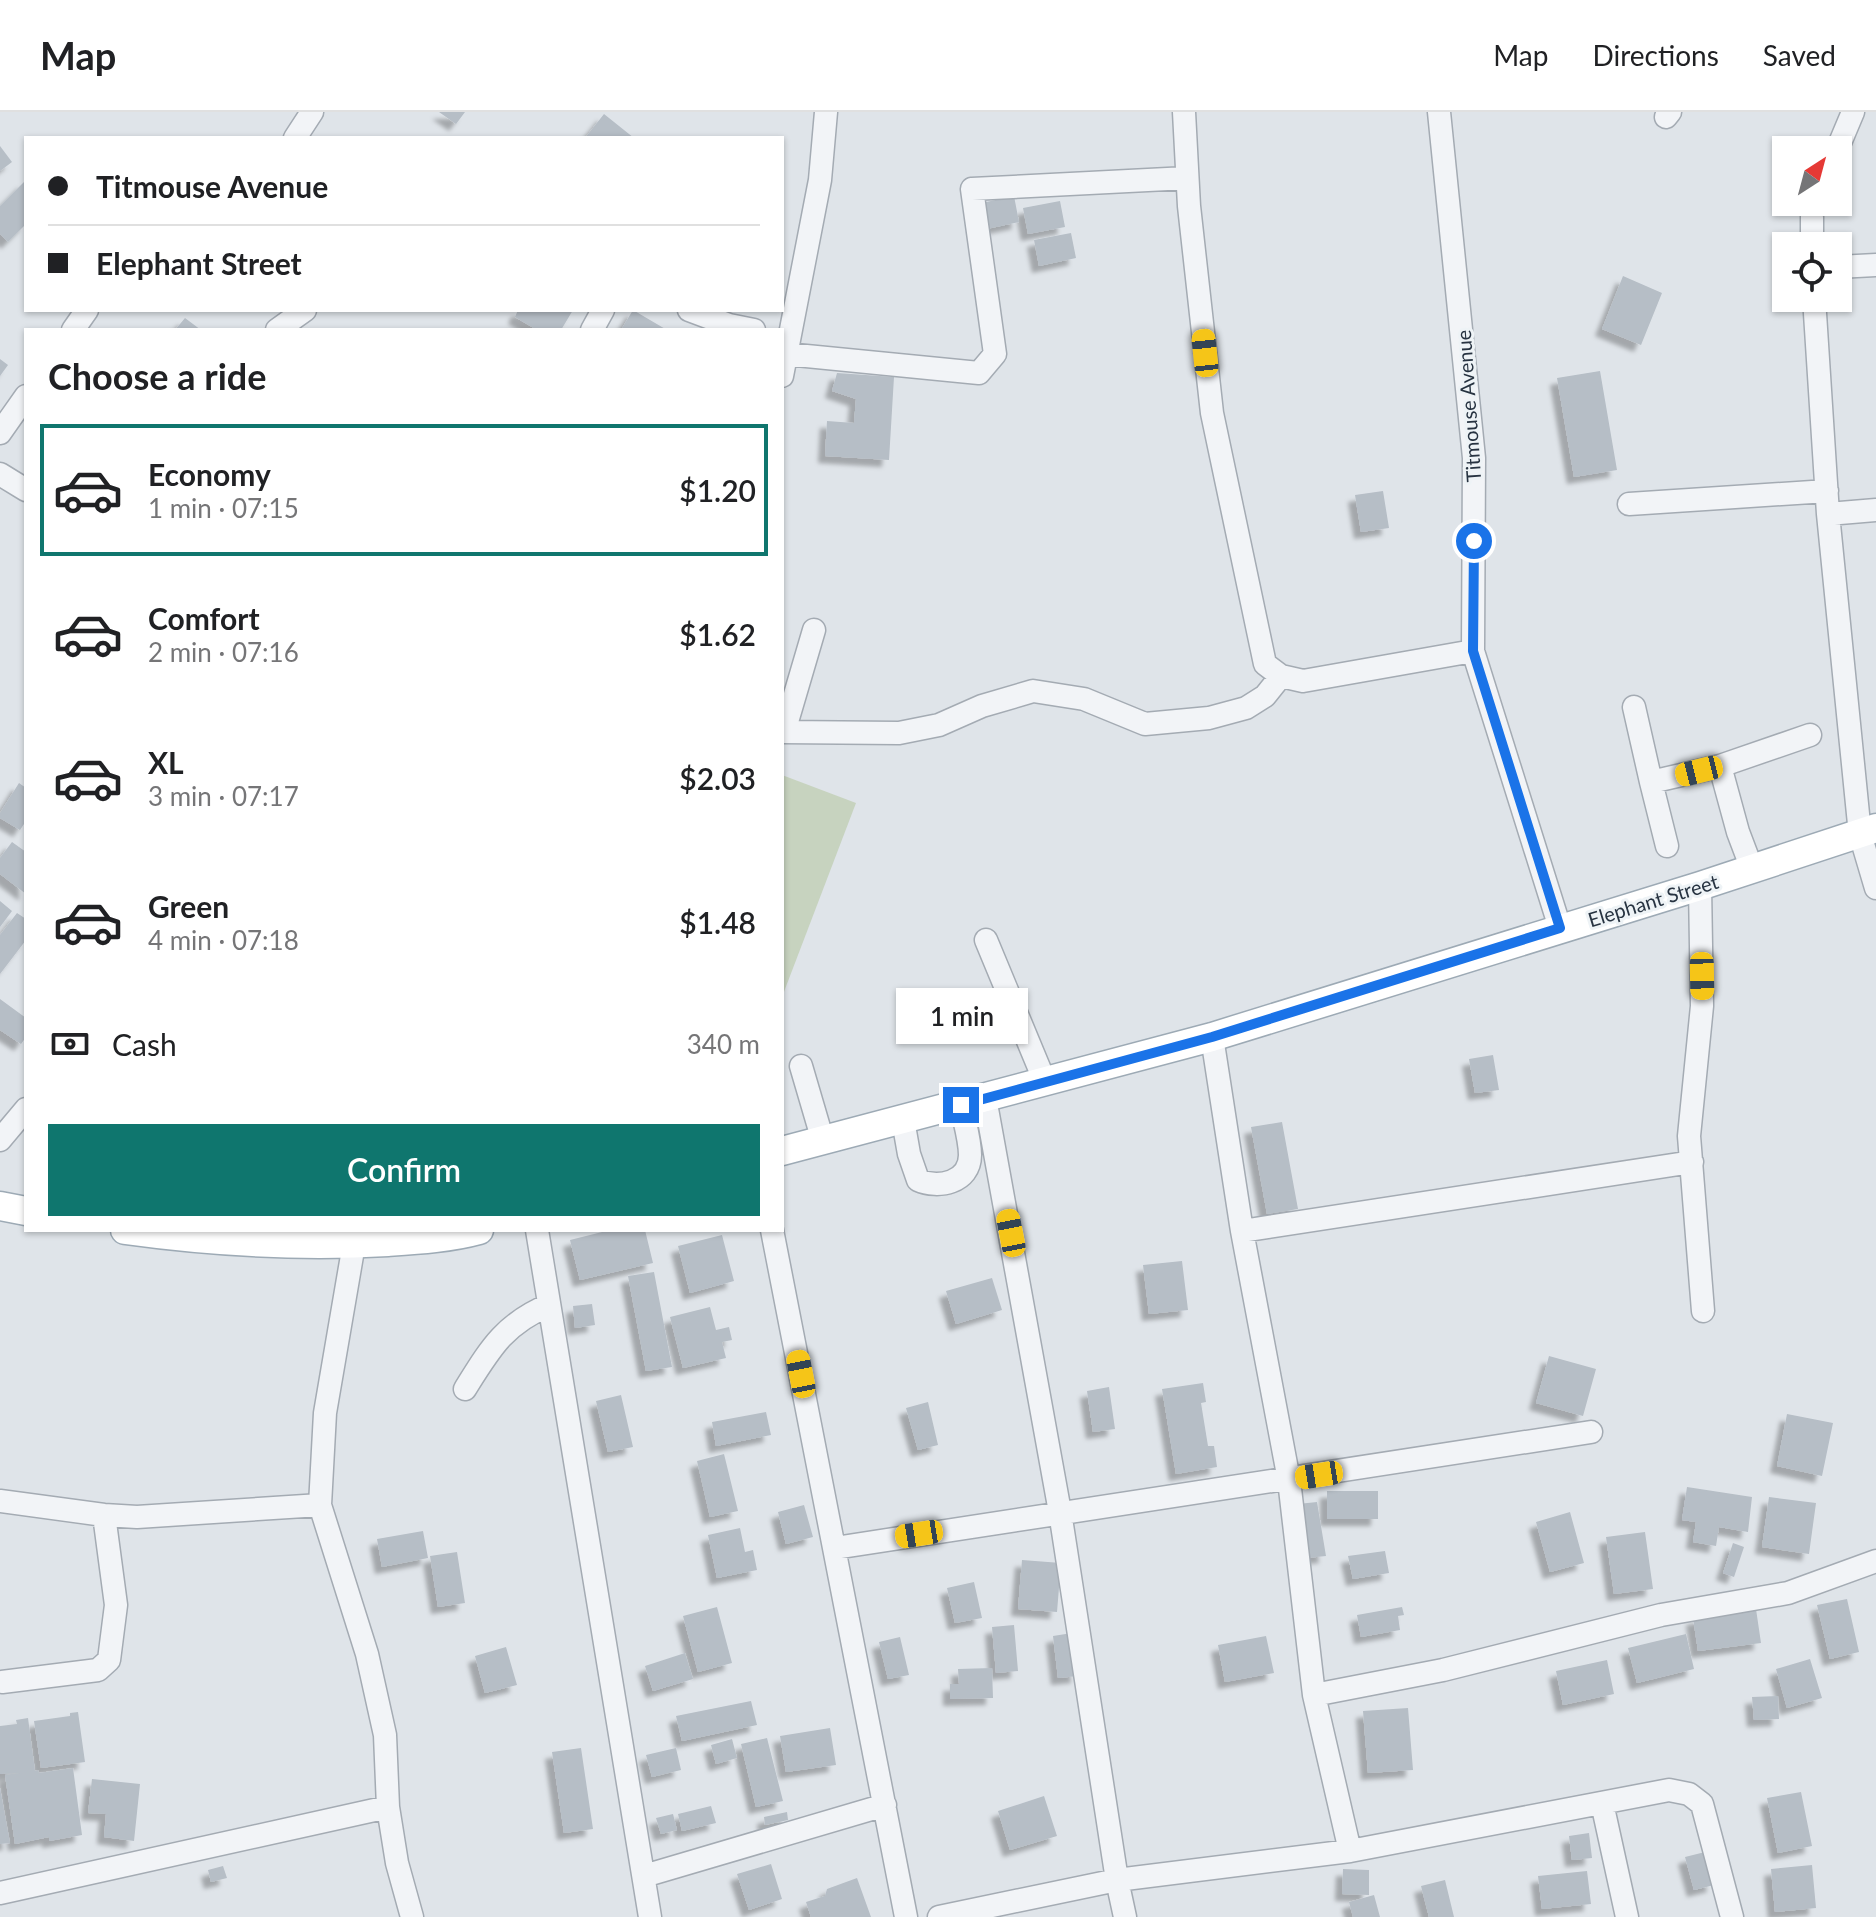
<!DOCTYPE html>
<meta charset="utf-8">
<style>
:root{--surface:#fff;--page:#f6f6f6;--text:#202124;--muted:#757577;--line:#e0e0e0;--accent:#0f766e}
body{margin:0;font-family:Lato,sans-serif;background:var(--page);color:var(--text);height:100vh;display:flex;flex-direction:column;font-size:30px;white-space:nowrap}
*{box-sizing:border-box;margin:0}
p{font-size:26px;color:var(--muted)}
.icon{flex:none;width:44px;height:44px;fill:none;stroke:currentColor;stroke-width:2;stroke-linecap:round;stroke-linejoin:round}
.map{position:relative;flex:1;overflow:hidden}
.details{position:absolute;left:24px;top:216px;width:760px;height:904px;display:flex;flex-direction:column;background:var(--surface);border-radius:0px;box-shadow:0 2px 6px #0004}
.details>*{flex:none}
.guide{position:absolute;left:24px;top:24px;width:760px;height:176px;border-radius:0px;box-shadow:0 2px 6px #0004;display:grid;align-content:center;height:176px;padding:0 24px;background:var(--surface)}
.needle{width:52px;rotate:36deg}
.tools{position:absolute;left:1772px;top:24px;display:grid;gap:16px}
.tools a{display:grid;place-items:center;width:80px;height:80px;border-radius:0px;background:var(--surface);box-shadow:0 2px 6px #0004;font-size:40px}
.end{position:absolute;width:36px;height:36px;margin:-18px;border:10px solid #1a73e8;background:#fff;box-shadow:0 0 0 4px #fff}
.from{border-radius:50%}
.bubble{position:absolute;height:56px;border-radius:0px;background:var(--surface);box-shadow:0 2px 6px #0004;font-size:26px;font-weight:600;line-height:56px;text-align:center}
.car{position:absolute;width:24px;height:48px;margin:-24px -12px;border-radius:10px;box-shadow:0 0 6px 2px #0007;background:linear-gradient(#f5c518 24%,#345 0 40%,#f5c518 0 76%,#345 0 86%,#f5c518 0)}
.guide b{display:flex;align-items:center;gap:28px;height:76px;font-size:30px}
.guide b+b{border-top:2px solid var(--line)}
.guide i{width:20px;height:20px;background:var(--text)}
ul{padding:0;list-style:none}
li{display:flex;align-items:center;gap:24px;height:132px;margin:0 16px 12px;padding:0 8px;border:4px solid transparent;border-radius:0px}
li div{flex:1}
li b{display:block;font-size:30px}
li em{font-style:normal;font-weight:600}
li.active{border-color:var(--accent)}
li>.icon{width:72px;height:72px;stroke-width:1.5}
h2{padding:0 24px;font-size:36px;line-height:96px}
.pay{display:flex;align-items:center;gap:20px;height:88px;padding:0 24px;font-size:30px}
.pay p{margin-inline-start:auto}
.action{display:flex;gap:16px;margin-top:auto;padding:16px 24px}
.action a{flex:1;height:92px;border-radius:0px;background:var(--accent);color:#fff;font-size:32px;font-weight:600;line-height:92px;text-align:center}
header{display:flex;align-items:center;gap:48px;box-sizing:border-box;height:112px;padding:0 40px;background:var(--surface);border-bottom:2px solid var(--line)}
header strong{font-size:38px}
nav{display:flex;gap:44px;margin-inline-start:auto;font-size:28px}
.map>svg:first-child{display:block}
.green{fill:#c7d3bf}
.building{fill:#b6bec6;filter:url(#shadow)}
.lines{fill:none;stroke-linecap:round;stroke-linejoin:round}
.minor-casing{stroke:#a4abb3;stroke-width:25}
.major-casing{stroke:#9daab5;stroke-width:31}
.minor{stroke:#f2f4f7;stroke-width:22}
.major{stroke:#fff;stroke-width:28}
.route{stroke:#1a73e8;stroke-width:10}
.labels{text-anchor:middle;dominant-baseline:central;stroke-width:6;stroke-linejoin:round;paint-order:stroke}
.street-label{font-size:20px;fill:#273341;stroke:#eef3f6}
</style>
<header>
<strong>Map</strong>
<nav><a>Map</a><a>Directions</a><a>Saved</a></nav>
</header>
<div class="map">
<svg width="1876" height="1805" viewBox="0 0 1876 1805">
<defs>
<filter id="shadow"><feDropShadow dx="-7" dy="7" stdDeviation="2" flood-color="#0004"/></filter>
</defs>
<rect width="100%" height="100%" fill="#dfe4e9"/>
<!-- green -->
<path class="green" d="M782 663 856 691 782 885Z"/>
<!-- building -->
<path class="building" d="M439 0H465L456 12Z
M604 2 634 26H585Z
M0 34 12 50 0 59Z
M26 68V112L8 130 0 122V94Z
M1014 84 1019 110 982 118 977 92Z
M1060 89 1065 115 1028 122 1023 96Z
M1071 121 1076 146 1039 154 1034 128Z
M1623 164 1662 181 1641 233 1602 217Z
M518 198H573L561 218H537L515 205Z
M633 198 667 218H621Z
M185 206 201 218H175Z
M0 247 8 253 0 264Z
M1600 259 1617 358 1574 365 1557 266Z
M837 261 894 265 889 348 825 344 827 309 854 311 856 287 832 279Z
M1383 379 1389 416 1361 420 1355 383Z
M19 671 26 676V709L20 718 0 706V701Z
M12 730 26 740V782L0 762V746Z
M0 789 12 799 0 815Z
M17 801 26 807V828L0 862V823Z
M0 887 26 906V925L21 932 0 918Z
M1493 943 1499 978 1475 981 1469 947Z
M1282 1010 1298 1097 1267 1102 1251 1015Z
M610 1118H645L653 1151 580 1168 570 1128Z
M722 1123 734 1169 690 1181 678 1134Z
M1182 1149 1188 1198 1149 1202 1143 1153Z
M654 1160 672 1255 646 1259 628 1164Z
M992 1166 1002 1198 956 1212 946 1179Z
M592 1192 595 1213 575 1216 573 1194Z
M710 1195 716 1218 729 1215 732 1228 722 1230 726 1246 683 1256 670 1205Z
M1549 1244 1596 1257 1583 1304 1536 1291Z
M1203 1271 1206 1290 1201 1291 1208 1334H1214L1217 1355 1176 1362 1162 1277Z
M1109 1275 1115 1317 1093 1320 1087 1279Z
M621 1283 633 1335 608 1340 596 1289Z
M928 1290 938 1333 918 1338 906 1296Z
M766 1300 771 1323 716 1334 712 1310Z
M1787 1302 1833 1311 1822 1364 1777 1354Z
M724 1342 738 1399 710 1405 697 1349Z
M1687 1375 1752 1385 1748 1420 1719 1415 1716 1434 1693 1430 1696 1410 1682 1408Z
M1327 1379H1378V1407H1327Z
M1769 1385 1816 1391 1809 1442 1762 1435Z
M1317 1390 1326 1444 1306 1446 1298 1392Z
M804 1393 813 1425 786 1432 778 1400Z
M1570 1400 1584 1451 1550 1460 1536 1410Z
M740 1416 745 1440 753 1438 757 1458 717 1466 708 1423Z
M423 1419 428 1446 382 1455 377 1427Z
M1645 1420 1653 1477 1614 1482 1606 1425Z
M1733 1431 1744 1435 1734 1465 1723 1461Z
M1385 1439 1389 1461 1353 1467 1348 1444Z
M457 1440 465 1491 438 1495 430 1444Z
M1022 1448 1061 1451 1057 1500 1018 1497Z
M974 1470 982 1506 955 1511 947 1476Z
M1847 1487 1859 1540 1830 1547 1817 1493Z
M717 1495 732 1551 698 1560 683 1504Z
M1402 1495 1404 1503 1398 1504 1400 1518 1361 1525 1357 1503Z
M1756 1497 1761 1531 1698 1539 1693 1506Z
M1014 1513 1018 1559 996 1561 992 1515Z
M1072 1521 1078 1564 1058 1566 1053 1524Z
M1686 1522 1694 1557 1637 1571 1628 1536Z
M1266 1524 1274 1561 1225 1570 1218 1533Z
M900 1525 909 1563 888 1567 879 1530Z
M506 1535 517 1573 485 1581 475 1544Z
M685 1541 693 1567 653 1579 645 1554Z
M1810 1547 1822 1586 1787 1596 1776 1557Z
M1607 1548 1614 1582 1563 1593 1556 1559Z
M992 1556 993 1586 950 1587V1572H959L958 1557Z
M1778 1584 1779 1607 1754 1608 1752 1585Z
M751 1589 757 1613 682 1629 676 1604Z
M1408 1596 1413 1658 1368 1661 1363 1599Z
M78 1600 85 1650 41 1656 34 1609 70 1604V1601Z
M28 1606 35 1659 38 1658 39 1661 73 1656 82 1723 49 1729V1725L15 1732 5 1663 20 1661 0 1662V1614L17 1612 16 1608Z
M830 1616 836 1653 786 1660 780 1624Z
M767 1626 783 1689 756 1695 741 1632Z
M732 1627 737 1646 716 1652 711 1633Z
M581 1636 593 1717 564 1721 552 1640Z
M676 1636 681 1658 652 1665 646 1643Z
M92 1667 140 1672 134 1729 104 1725 106 1702 88 1701Z
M0 1676 10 1731 0 1732Z
M1801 1680 1812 1734 1778 1741 1767 1686Z
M1044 1684 1057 1724 1010 1738 998 1699Z
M711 1694 716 1711 682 1719 678 1702Z
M787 1700 788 1708 765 1713 764 1705Z
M673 1702 677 1718 661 1722 656 1706Z
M1589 1721 1592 1746 1572 1748 1569 1724Z
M1705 1740 1714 1773 1694 1778 1685 1745Z
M771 1752 782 1787 749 1798 737 1762Z
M1812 1753 1816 1796 1775 1800 1771 1757Z
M223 1754 227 1766 211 1770 208 1758Z
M1343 1757 1369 1758V1783L1342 1782Z
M1587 1759 1591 1792 1542 1797 1538 1764Z
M857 1766 871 1805H811L806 1790 825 1784 827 1777Z
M1445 1768 1454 1805H1429L1421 1774Z
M1374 1783 1380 1805H1353L1349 1790Z"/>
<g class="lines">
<!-- minor casing -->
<g class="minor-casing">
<path id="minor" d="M1184 0 1189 94 1212 301 1265 552 1281 564 1303 569 1473 539
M1439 0 1474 346 1473 539 1560 816
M1666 5 1670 0
M295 26 312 0
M1837 38 1853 0
M1812 134V102L1817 90
M1838 155 1876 153
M1814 186 1828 402 1860 722 1876 776
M689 198 729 213 754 218
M73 218 87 198
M277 218 305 198
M592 218 603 198
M786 242 979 261 995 242 972 77 1187 66
M782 264 820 68 826 0
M0 321 26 284
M0 362 26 378
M1629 392 1827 379
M1828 402 1876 398
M1634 595 1651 670 1720 654 1810 623
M782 620 899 621 939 613 982 594 1033 579 1084 587 1145 612 1209 606 1246 596 1265 584 1281 564
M784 620 814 518
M1720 654 1738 720 1752 757
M1651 670 1667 734
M1700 774 1702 894 1689 1024 1703 1199
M986 828 1045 970
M1212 925 1242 1119 1289 1368 1314 1583 1350 1739
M801 954 823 1029
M985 986 1060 1400 1117 1768 1125 1805
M903 1008 909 1042 918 1068C938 1077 970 1071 970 1043 970 1027 964 1009 961 993
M0 1028 26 997
M537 1118 650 1805
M772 1118 906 1805
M1242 1119 1692 1050
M354 1132 325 1301 320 1393 367 1542 385 1623 388 1695 397 1751 412 1805
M465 1277C490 1237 504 1212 549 1193
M0 1389 104 1403 137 1405 320 1393
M835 1436 1591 1320
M2 1570 98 1558 109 1548 116 1493 104 1403
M1314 1583 1443 1558 1661 1503 1788 1481 1876 1449
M1602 1691 1627 1805
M644 1764 885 1693
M0 1781 388 1695
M939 1805 1117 1768 1350 1739 1669 1678 1689 1682 1702 1692 1732 1805"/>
</g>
<!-- major casing -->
<g class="major-casing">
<path id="major" d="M782 1039 1212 925 1700 774 1876 716
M0 1094 26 1099
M125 1118C212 1130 300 1135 388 1130 418 1128 450 1126 479 1118"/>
</g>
<!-- minor -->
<use href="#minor" class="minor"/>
<!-- major -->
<use href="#major" class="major"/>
</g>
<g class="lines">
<!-- route -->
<path class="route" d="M961 993 1212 925 1560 816 1473 539 1474 429"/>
</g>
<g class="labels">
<!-- street labels -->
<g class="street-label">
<text transform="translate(1468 294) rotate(-94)">Titmouse Avenue</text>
<text transform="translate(1653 788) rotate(-17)">Elephant Street</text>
</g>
</g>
</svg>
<div class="tools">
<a><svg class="needle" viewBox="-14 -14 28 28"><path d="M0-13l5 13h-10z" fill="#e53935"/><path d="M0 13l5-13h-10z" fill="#757577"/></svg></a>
<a><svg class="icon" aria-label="locate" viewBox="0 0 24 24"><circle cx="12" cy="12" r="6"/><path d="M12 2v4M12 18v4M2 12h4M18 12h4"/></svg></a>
</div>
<i class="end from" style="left:1474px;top:429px"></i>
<i class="end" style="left:961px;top:993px"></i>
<div class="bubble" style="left:896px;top:876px;width:132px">1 min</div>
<i class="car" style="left:1205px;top:241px;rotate:354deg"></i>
<i class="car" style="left:1699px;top:659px;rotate:256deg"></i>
<i class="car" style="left:1702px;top:864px;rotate:179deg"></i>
<i class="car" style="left:1011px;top:1121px;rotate:349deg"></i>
<i class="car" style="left:801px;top:1262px;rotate:349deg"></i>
<i class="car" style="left:1319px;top:1363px;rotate:261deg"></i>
<i class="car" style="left:919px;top:1422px;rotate:261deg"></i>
<div class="guide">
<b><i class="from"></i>Titmouse Avenue</b>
<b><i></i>Elephant Street</b>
</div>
<section class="details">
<h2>Choose a ride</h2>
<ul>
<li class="active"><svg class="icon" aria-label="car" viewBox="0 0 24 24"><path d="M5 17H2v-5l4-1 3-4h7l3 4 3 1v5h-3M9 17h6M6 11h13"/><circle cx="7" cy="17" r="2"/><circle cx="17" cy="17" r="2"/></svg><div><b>Economy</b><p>1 min · 07:15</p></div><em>$1.20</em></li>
<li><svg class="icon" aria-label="car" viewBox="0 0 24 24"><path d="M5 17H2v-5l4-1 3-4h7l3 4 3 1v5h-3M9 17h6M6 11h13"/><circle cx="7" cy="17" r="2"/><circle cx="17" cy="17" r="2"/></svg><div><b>Comfort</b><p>2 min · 07:16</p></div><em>$1.62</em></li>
<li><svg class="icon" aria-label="car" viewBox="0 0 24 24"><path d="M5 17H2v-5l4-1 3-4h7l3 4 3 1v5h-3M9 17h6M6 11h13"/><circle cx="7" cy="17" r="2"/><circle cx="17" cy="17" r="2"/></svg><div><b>XL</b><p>3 min · 07:17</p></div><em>$2.03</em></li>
<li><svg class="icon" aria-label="car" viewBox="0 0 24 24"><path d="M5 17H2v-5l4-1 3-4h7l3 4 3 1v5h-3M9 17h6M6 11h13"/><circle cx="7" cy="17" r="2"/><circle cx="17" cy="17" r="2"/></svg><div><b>Green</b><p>4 min · 07:18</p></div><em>$1.48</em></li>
</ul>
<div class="pay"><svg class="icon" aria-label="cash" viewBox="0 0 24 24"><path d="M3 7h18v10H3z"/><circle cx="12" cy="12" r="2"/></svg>Cash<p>340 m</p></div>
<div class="action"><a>Confirm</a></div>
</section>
</div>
